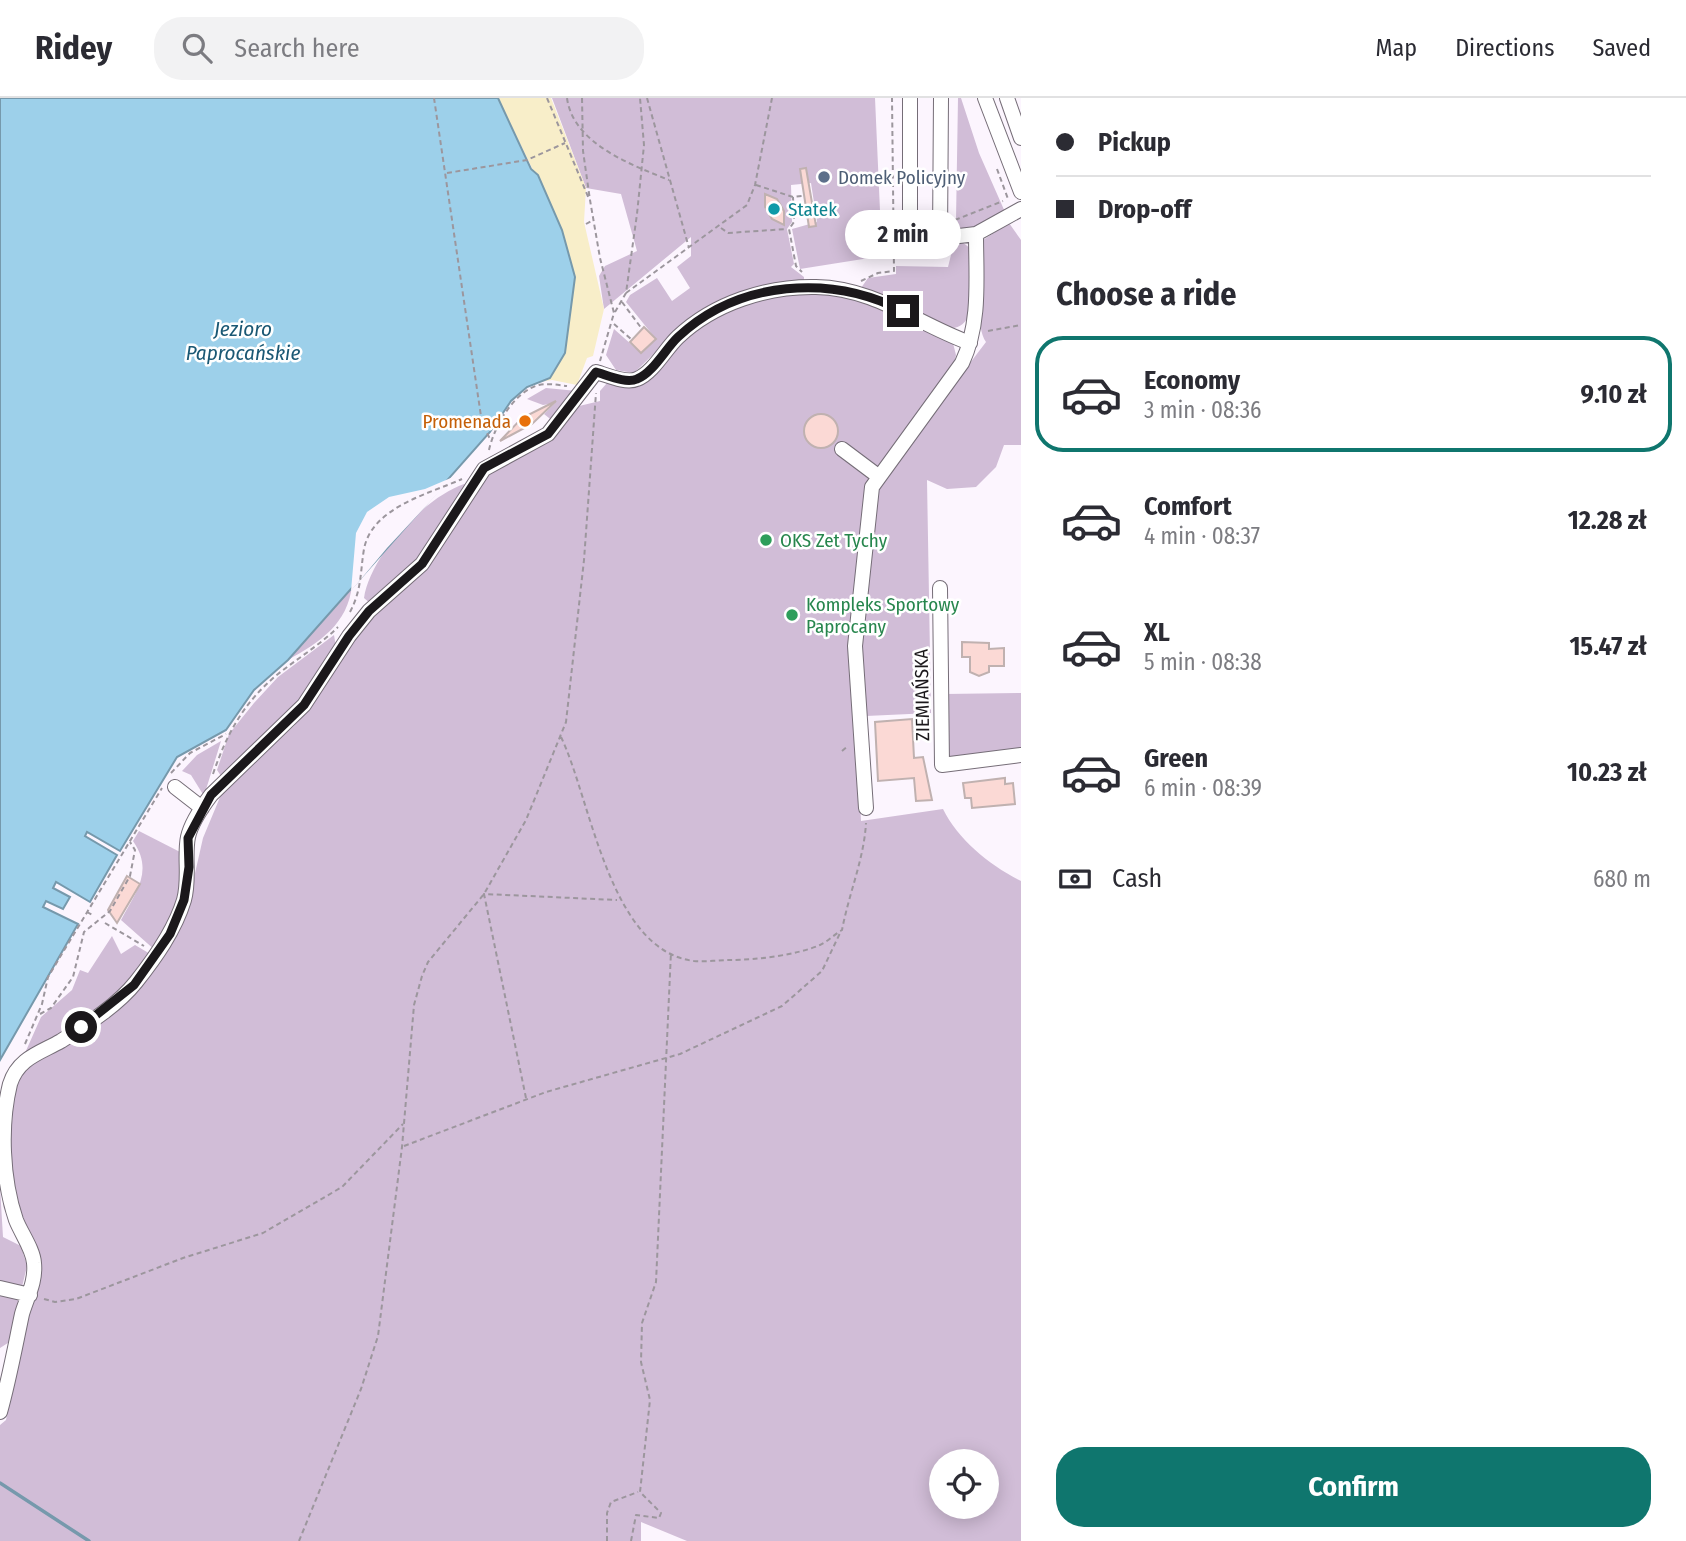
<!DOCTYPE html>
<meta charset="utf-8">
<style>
:root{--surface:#fff;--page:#f2f2f3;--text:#2b2b33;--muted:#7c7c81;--line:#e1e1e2;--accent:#0f766e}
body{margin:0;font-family:"Fira Sans Condensed",sans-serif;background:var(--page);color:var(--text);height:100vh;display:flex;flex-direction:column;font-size:26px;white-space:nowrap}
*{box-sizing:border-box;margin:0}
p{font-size:23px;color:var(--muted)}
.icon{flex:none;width:38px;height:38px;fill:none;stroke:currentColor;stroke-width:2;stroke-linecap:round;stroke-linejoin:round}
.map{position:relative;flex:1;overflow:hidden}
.side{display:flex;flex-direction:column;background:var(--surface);width:665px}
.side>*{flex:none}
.guide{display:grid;align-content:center;height:154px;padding:0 35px;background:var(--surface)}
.buttons{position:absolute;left:929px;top:1351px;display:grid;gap:14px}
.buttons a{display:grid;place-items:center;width:70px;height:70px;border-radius:50%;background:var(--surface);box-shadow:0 4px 18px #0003;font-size:35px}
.end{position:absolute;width:32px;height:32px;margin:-16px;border:9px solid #1b181b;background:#fff;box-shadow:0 0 0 4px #fff}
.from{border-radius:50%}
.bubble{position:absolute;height:49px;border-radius:24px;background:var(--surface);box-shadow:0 4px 18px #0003;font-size:23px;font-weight:700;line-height:49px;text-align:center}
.guide b{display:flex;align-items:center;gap:24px;height:66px;font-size:26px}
.guide b+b{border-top:2px solid var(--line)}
.guide i{width:18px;height:18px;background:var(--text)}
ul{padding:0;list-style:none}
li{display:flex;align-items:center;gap:21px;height:116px;margin:0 14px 10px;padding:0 21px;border:4px solid transparent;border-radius:28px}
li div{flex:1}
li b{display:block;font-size:26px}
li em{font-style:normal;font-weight:700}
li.on{border-color:var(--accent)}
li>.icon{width:63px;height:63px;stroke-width:1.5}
h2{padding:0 35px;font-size:32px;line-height:84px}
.pay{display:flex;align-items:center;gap:18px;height:77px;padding:0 35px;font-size:26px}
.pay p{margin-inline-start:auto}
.action{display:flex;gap:14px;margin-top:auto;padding:14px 35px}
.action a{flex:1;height:80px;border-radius:28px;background:var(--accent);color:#fff;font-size:28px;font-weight:700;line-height:80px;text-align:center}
header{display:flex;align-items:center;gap:42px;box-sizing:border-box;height:98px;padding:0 35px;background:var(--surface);border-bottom:2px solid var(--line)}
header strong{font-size:33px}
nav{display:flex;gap:38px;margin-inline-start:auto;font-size:24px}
.search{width:490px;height:63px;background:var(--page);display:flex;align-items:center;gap:18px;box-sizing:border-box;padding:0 24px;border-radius:28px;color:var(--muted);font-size:26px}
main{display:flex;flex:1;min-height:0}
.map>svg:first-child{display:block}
.green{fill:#d1bdd7;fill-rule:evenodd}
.sand{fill:#f8eec9}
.water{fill:#9dd0ea;stroke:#7699ac;stroke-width:2}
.pier{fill:#fcf5fe}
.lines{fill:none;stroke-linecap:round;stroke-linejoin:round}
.stream{stroke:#7699ac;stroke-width:3.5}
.building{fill:#fbd9d5;stroke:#c0b1b0;stroke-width:2}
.minor-casing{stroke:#756d77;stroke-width:16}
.path{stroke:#9c969d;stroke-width:2;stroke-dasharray:5 3.5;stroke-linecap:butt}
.minor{stroke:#fff;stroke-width:14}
.route{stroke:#1b181b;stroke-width:9}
.service-dot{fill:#5c6f8a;stroke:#fff;stroke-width:2.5}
.culture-dot{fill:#0f9aa8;stroke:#fff;stroke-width:2.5}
.food-dot{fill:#e8710a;stroke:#fff;stroke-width:2.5}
.leisure-dot{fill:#2e9e5b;stroke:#fff;stroke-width:2.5}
.labels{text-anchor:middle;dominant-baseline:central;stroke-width:5;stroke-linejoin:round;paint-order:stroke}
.service-label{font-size:19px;fill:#4e5e75;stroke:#fff;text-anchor:start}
.culture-label{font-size:19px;fill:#0d838f;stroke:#fff;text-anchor:start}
.food-label{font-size:19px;fill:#c56008;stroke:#fff;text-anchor:end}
.leisure-label{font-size:19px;fill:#27864d;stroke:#fff;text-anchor:start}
.street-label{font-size:19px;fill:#1b181b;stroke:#fff}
.water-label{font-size:21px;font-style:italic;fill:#1a5874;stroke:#fff}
</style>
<header>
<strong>Ridey</strong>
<div class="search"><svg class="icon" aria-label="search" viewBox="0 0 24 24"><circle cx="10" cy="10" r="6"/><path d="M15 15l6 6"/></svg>Search here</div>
<nav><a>Map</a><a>Directions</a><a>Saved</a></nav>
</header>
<main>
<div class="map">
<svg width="1021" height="1443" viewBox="0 0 1021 1443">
<rect width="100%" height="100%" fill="#fcf5fe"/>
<!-- green -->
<path class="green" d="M552 0H875L882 158 800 171 792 131 817 124 811 85 791 87 792 124 787 131 794 166 791 169 804 179V185L778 186 672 238 634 275 616 272 606 257 614 231 641 255 656 241 626 204 630 197 657 180 672 203 690 190 677 169 691 158V139L604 211 599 178 605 168 637 153 621 96 586 90Z
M958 0H961L979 55 1005 114C988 123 967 137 948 131V123L956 122Z
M1009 125 1021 142V347H1004L996 369 976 389 947 391 927 382 931 615 866 618 861 553 875 390 986 244C973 227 982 164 983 142Z
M961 143 971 151C970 171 974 198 969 217 966 224 960 230 952 230 931 230 887 197 861 190L868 180 896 176V168L948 169 953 149Z
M802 194 857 199 953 245 956 257 954 266 878 370 852 525 861 723 943 711C958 742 991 768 1021 783V1443H687L641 1424V1443H0V1327L6 1322 27 1216 38 1186 9 1063 15 987 27 964 107 920 186 815 203 740 223 692 294 628 372 514 425 467 490 374 575 309 600 303V293L607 285H633L715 218 749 203ZM942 1363H987V1409H942Z
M546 290 577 293 554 324 544 316 555 305 543 307 527 301Z
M464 386 466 387 418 466 372 507 364 500C370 459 422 401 464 386Z
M352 487C348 526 320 544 288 562Z
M334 537 336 549 302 605 221 678 217 672 229 636 254 605 278 579Z
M1021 595V652L954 663 946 654 945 596Z
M221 643 204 698 191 677 182 673 197 657Z
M139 733 184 756 181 801 156 853 121 822C136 794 154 773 133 743Z
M112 838 121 856 135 847 152 857 98 915 25 955 41 919 72 892 80 872 88 875Z
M0 1089 3 1139 21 1148 27 1168 22 1189 0 1183Z
M0 1194 19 1197 11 1243 0 1250Z"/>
<!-- sand -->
<path class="sand" d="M498 0H551L586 90 584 124 604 211 593 258 587 260 577 287 552 282 535 285 550 280 565 255 575 179 562 132Z"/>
<!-- water -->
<path class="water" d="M0 0H498L531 71 538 77 562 132 575 179 565 255 550 280 527 289 511 303 490 334 288 562 254 592 226 632 177 659 120 753 87 734 85 738 117 757 90 804 56 784 53 790 70 799 63 811 46 803 43 809 78 826 0 962Z"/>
<!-- pier -->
<path class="pier" d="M453 379 387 450 351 493 356 435 367 414 389 399 425 391Z"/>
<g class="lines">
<!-- stream -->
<path class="stream" d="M0 1385 89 1443"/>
</g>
<!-- building -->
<path class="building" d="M806 70 816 128 809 129 800 71Z
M765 96 777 101 784 113V127L772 121 765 109Z
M644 229 656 241 641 255 630 244Z
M556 303 532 326 500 343 522 320Z
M804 333a17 17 0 1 1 34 0a17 17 0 1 1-34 0Z
M962 544 989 545V551L1004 550V568H989V574L979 578 970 574V559H962Z
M912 621 914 660 923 659 932 702 916 703 914 680 878 683 875 624Z
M1005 680V686L1013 685 1015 706 972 710 971 700H965L963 685Z
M127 778 140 786 117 825 108 812Z"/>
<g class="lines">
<!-- minor casing -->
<g class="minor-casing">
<path id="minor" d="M910 0V133L925 142 976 136
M985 0 1021 94
M1007 0 1021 40
M940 140 941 0
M842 351 878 378
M940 490 942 667 1021 657
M175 689 202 710
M866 710 855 548 872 389 962 265C981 225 976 179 976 136L1021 111
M0 1190 30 1197
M0 1314C9 1282 15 1249 22 1216 27 1199 36 1184 34 1165 33 1151 21 1135 16 1122 2 1081 0 1027 10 986 18 960 40 955 61 943 86 927 117 908 136 884 155 860 175 832 184 802 190 781 184 758 188 739 191 725 202 709 211 697L304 607 349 538 369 513 422 466 484 371 548 336 596 274C607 277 626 286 637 281 653 275 666 250 678 239 714 205 767 188 816 189 875 190 917 226 970 245"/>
</g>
<!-- path -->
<path class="path" d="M434 0 482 325 491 343
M547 0 589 101
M567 0C573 46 632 67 669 82
M582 0 583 53 590 102 600 160 614 215 600 263
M647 0 689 150
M997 71 1008 101
M447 75 527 62 565 45
M756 87 793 99 802 98
M793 99 794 124 789 131 796 168 802 174
M955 122 1003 103
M586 126 593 122
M721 130 728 135 787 131
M861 183 878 175 894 173 892 0
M626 195 747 107 755 87 772 0
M622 204 642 231
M615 214 626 195 637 116 644 47 640 0
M614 226 632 242
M988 233 1021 227
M489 352C494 329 514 293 539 287 549 285 558 287 567 288
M350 514C362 491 360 475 364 451 372 409 429 396 462 381
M561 639C591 701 609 853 694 863 706 864 719 862 731 862 756 862 797 857 820 847 827 844 835 836 842 832 849 795 864 761 866 725
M842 653 848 648
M171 675 190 655 226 636
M213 676C227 635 244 604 278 576 298 560 320 547 338 529
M87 814 94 818
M105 825 144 848
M40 916 51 910 73 879 84 834 110 813 130 778 135 752 130 744
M25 946 42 906 48 879 162 690
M526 1000 484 796 617 802
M404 1048 546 994 680 956 782 908 822 873 841 833
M44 1201 55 1204 76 1201 183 1160 263 1135 342 1089 403 1026
M299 1443 361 1291 378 1238 402 1049 414 907 422 878 428 864 484 796 526 722 566 624 584 462 596 295
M607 1443V1415L611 1404 638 1394
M631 1443 636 1417 659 1420 661 1415 640 1394 650 1302 641 1264 642 1225 656 1184 671 854"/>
<!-- minor -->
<use href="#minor" class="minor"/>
</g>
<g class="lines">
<!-- route -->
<path class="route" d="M81 929 134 887 170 836 184 802 189 769 188 740 211 697 304 607 349 538 369 513 422 466 484 370 548 336 596 274C607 277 626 286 637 281 653 275 666 250 678 239 739 182 831 176 903 213"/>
</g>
<!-- markers -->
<circle class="service-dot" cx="824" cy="79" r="7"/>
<circle class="culture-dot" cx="774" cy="111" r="7"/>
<circle class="food-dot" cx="525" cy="323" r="7"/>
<g class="leisure-dot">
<circle cx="766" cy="442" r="7"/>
<circle cx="792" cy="517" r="7"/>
</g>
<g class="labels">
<!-- service labels -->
<g class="service-label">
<text x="838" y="79">Domek Policyjny</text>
</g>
<!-- culture labels -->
<g class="culture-label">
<text x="788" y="111">Statek</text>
</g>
<!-- food labels -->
<g class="food-label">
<text x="511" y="323">Promenada</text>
</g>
<!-- leisure labels -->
<g class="leisure-label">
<text x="780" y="442">OKS Zet Tychy</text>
<text x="806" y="506">Kompleks Sportowy<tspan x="806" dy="22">Paprocany</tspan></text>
</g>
<!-- street labels -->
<g class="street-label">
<text transform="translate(922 597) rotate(-91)">ZIEMIAŃSKA</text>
</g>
<!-- water labels -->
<g class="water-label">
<text x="243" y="231">Jezioro<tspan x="243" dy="24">Paprocańskie</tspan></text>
</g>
</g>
</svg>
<div class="buttons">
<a><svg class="icon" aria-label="locate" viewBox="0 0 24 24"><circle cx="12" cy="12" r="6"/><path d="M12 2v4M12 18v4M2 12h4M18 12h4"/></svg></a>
</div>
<i class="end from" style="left:81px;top:929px"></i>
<i class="end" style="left:903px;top:213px"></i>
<div class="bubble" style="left:845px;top:112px;width:116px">2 min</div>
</div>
<section class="side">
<div class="guide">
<b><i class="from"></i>Pickup</b>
<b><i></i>Drop-off</b>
</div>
<h2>Choose a ride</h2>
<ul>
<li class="on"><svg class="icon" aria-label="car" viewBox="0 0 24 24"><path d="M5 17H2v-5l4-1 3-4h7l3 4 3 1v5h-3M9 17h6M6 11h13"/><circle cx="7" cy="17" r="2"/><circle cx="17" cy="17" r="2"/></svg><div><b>Economy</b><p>3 min · 08:36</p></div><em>9.10 zł</em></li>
<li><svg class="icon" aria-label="car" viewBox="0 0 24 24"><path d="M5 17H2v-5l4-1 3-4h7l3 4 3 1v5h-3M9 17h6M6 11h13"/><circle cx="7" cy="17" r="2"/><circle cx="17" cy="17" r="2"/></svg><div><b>Comfort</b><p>4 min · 08:37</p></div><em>12.28 zł</em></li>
<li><svg class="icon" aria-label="car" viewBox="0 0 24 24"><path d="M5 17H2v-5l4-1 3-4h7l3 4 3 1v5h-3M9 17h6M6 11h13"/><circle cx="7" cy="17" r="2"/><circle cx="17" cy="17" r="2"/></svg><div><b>XL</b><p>5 min · 08:38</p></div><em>15.47 zł</em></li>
<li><svg class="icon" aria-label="car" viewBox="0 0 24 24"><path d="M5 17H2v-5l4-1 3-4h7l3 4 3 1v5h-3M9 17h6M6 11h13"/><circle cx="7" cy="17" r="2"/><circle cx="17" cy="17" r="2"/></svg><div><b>Green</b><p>6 min · 08:39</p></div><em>10.23 zł</em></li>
</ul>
<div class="pay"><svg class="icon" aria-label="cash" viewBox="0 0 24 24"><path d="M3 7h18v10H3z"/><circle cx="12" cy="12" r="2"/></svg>Cash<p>680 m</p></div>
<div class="action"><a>Confirm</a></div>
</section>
</main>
